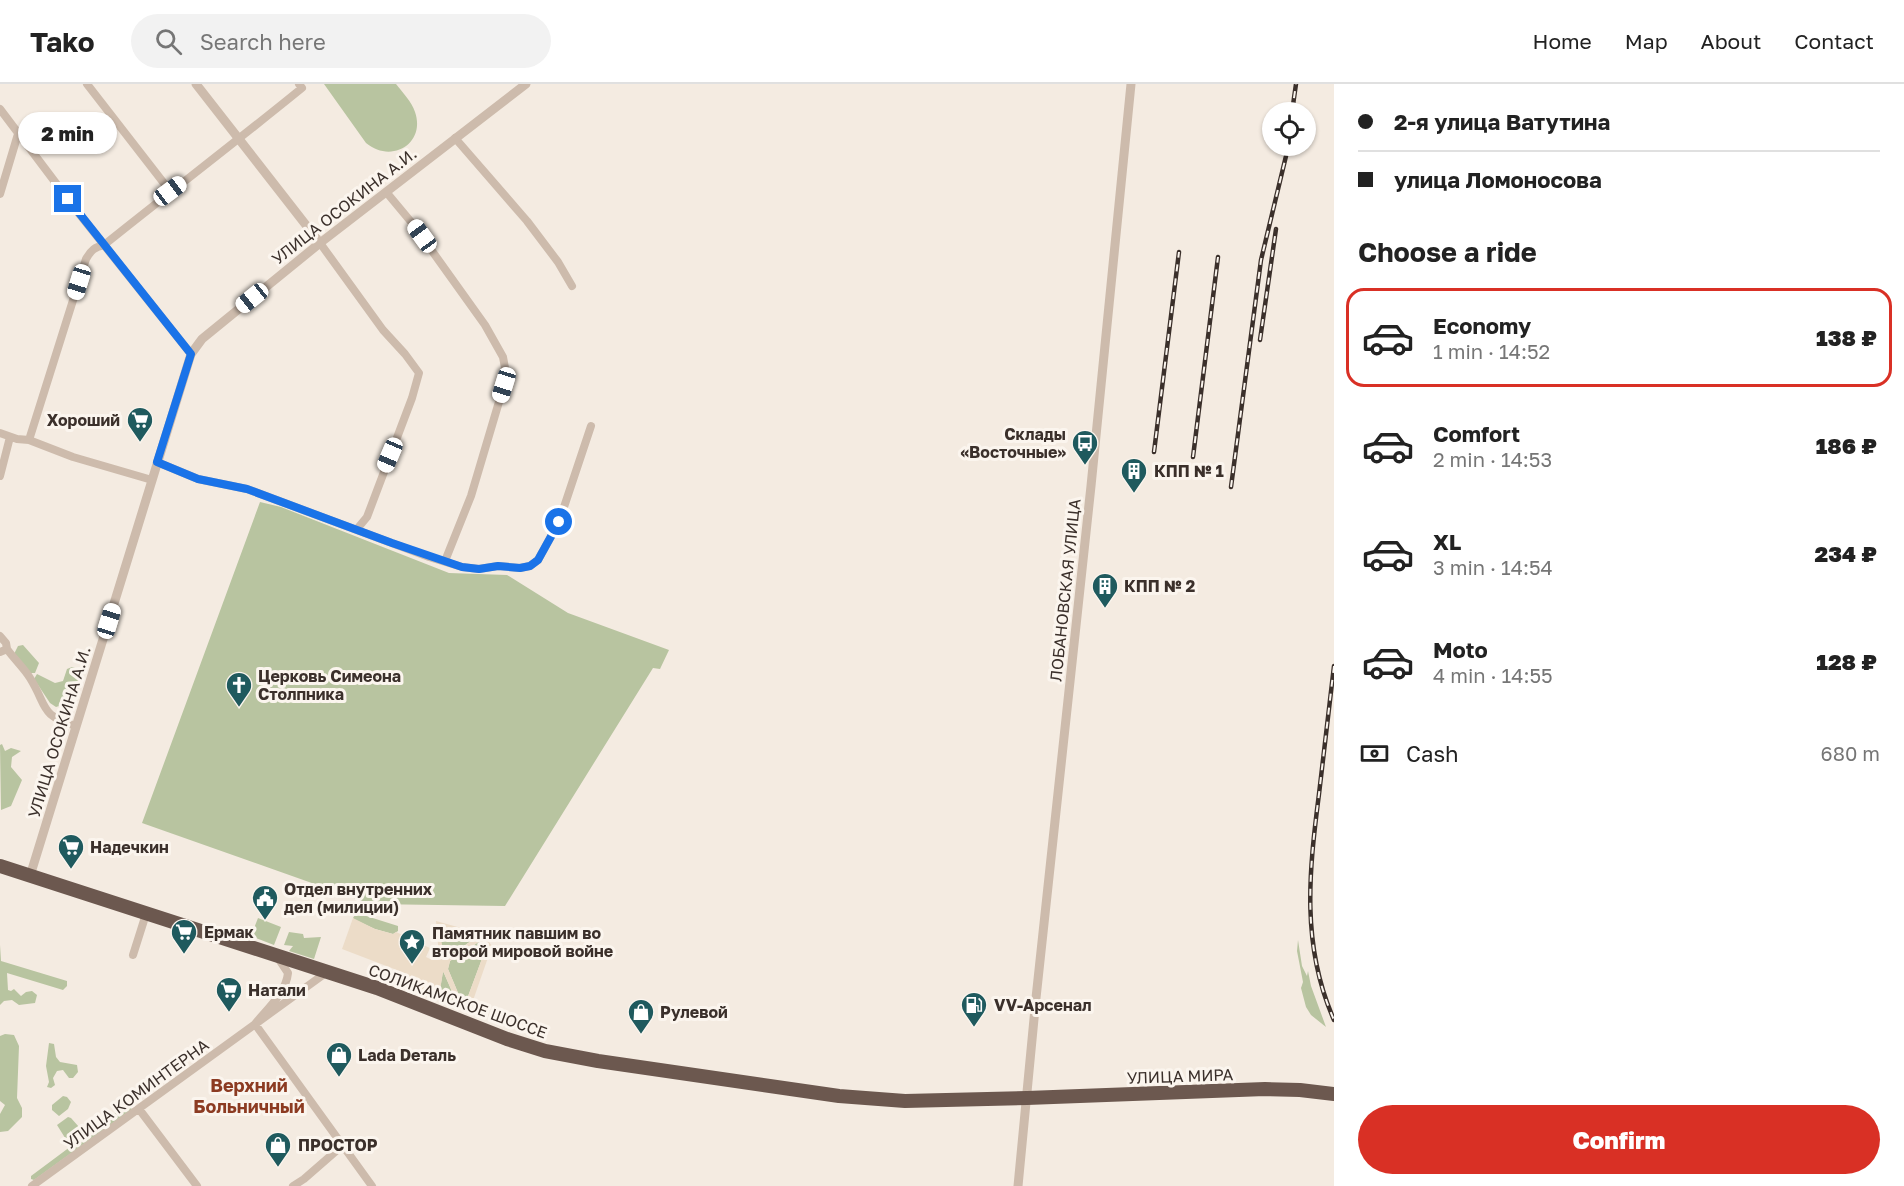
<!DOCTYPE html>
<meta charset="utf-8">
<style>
:root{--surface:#fff;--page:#f2f2f2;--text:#222;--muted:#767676;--line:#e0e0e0;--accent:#d93025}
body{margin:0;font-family:"Golos Text",sans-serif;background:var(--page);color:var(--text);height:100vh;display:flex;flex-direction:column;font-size:22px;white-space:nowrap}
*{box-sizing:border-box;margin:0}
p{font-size:20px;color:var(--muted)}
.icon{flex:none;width:33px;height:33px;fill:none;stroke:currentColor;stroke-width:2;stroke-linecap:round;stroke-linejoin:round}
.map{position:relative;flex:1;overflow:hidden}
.panel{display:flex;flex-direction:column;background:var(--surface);width:570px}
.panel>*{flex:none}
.top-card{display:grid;align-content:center;height:132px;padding:0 24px;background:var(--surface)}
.controls{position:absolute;left:1262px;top:18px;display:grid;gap:12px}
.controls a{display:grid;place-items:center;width:54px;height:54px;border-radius:50%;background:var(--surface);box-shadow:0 2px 4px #0004;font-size:30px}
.end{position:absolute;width:27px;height:27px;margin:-14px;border:8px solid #1a73e8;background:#fff;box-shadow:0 0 0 3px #fff}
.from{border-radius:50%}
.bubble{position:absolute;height:42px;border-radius:21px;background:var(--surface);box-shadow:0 2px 4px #0004;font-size:20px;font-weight:800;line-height:42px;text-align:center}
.car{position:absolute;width:18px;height:36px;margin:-18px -9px;border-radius:8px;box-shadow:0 0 4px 2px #0007;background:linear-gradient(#fff 24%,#345 0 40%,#fff 0 76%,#345 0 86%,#fff 0)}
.top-card b{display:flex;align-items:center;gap:21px;height:57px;font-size:22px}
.top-card b+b{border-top:2px solid var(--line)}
.top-card i{width:15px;height:15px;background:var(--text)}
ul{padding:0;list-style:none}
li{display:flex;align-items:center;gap:18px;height:99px;margin:0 12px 9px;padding:0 12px;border:3px solid transparent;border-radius:18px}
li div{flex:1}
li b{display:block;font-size:22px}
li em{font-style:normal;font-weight:800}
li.on{border-color:var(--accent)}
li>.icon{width:54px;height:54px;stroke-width:1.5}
h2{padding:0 24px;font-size:27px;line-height:72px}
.pay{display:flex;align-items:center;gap:15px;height:66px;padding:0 24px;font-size:22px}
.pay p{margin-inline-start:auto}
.cta{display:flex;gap:12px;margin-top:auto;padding:12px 24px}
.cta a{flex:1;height:69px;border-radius:36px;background:var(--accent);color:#fff;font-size:24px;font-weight:800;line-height:69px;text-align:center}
header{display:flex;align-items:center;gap:36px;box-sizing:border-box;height:84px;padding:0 30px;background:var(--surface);border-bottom:2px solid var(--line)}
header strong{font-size:28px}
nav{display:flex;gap:33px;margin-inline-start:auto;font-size:21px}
.search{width:420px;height:54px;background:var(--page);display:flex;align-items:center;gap:15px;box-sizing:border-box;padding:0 21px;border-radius:33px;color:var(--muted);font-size:22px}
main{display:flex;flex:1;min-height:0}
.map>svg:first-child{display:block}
.green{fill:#b8c4a0}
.plaza{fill:#ecdcc8;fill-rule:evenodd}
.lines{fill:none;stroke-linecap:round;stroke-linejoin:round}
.minor{stroke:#cdbbac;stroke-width:8}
.tertiary{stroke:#cdbbac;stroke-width:9}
.trunk{stroke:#6c584f;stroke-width:14}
.rail-casing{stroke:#3b302b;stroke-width:4.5}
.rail{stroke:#fbf5ee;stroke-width:2;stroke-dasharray:7;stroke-linecap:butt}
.route{stroke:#1a73e8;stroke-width:8}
.labels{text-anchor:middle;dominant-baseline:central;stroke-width:6;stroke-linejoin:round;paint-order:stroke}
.street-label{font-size:16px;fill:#3b302b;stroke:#fbf5ee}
.poi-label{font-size:16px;font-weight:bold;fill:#3b302b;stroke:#fbf5ee;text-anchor:start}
.neighbourhood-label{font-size:18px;font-weight:bold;fill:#8c3b22;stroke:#fbf5ee}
</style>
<header>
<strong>Tako</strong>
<div class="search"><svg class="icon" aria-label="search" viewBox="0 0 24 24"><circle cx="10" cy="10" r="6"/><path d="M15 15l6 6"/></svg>Search here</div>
<nav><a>Home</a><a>Map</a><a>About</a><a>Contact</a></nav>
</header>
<main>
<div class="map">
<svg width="1334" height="1102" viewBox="0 0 1334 1102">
<rect width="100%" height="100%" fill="#f4ebe1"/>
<!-- green -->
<path class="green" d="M324 0H396C402 8 412 18 415 28 426 60 391 80 366 59Z
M260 418 281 423 449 489 507 491 568 529 669 566 660 585 653 584 505 822 371 820 142 739Z
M23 561 39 579 35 589H30C23 582 21 575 14 570L18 562Z
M72 583 82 586V596L74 617 56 623 50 619 34 595 37 590 55 599 63 597 67 585Z
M2 660 5 667 11 664 21 667 12 673 11 683 22 696 11 722 1 726 0 661Z
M360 830 398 842V847L393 850 375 845 355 836 353 834 355 831Z
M258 834 281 843 274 861 251 852Z
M438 844 475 854 447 874 444 872Z
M289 848 303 850 304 854 321 853 314 875 289 867 293 862 284 861Z
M1298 856 1302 882 1307 892 1308 887 1311 902 1326 943 1311 931 1306 923 1301 904 1303 898 1297 867Z
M480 857 486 864 464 923 448 885 450 877Z
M0 861 1 877 67 897V902L63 906 7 889 8 906 11 907 14 905 21 912 26 908 32 907 37 911 35 919 19 921 12 916 4 917 0 921Z
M443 887 457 919 439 912Z
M5 950 14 951 19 962 17 1014 22 1024V1033L8 1047 0 1048V1030L5 1021 0 1017V952Z
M49 959 54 960 56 973 60 978 77 981 78 988 73 994H69L63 986 57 987 53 994 55 1001 51 1004 47 1003 49 998 46 982Z
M63 1012 67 1013 71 1018 68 1025 59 1032 52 1026V1021Z
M129 1019 132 1021 131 1026 34 1096 31 1095V1092Z
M68 1033 71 1034 79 1043 72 1056 67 1057 57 1041Z"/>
<!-- plaza -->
<path class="plaza" d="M353 834 375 845 393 850 396 848 416 857 411 867 418 870 423 861 430 864 426 873 430 875H437L439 872 436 837 483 850 492 862 469 928 397 902 402 888 342 865ZM439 844 474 854V855L447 874 444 872ZM480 857 486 864 464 923 448 885 450 877ZM443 888 444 889 457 919 439 912Z"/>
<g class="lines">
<!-- minor -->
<path class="minor" d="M87 0 170 107
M0 25 80 131 191 270
M455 54 527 137 558 178 572 202
M387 109 412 139 485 241 503 273 505 284 504 301 471 412 445 477
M0 110 18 50
M320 159 383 246 405 270 419 289 412 314 367 433 357 445
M0 349 17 355 29 356 73 373 152 396
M29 356 86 175C91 166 95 163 104 161 170 108 237 57 302 4L299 0
M157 378 198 395 247 405 429 473 462 483 479 485 498 482 520 484 530 482 538 476 559 438 591 342
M0 392 10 353
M0 552 6 559 7 565
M0 568 7 565C14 575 24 584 30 594 48 623 39 631 76 642
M133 871 146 830
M278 874 288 889C286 909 267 925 255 940L372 1102
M139 1025 197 1102
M32 1102 327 888
M293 1102 304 1095 343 1061"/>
<!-- tertiary -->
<path class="tertiary" d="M196 0 320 159
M30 792 191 270 202 255 320 159 526 0
M1018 1102 1036 914 1091 402 1131 0"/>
<!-- trunk -->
<path class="trunk" d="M0 782 377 904 507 955 545 967 598 977 839 1012 905 1017 1027 1014 1265 1005 1300 1006 1334 1010"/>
<!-- rail casing -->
<g class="rail-casing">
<path id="rail" d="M1292 28 1296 0
M1260 256 1276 145
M1154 368 1179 168
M1193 373 1218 173
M1231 403 1261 176 1286 72
M1334 582C1329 624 1324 667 1319 710 1309 788 1301 861 1334 936"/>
</g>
<!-- rail -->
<use href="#rail" class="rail"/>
</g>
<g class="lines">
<!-- route -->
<path class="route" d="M68 115 191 270 157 378 198 395 247 405 392 459 462 483 479 485 498 482 520 484 530 482 538 476 559 438"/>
</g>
<!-- icons -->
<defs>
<g id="supermarket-pin" transform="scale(1.35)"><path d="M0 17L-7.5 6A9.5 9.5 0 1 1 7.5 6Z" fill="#1f5a5e" stroke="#fbf5ee"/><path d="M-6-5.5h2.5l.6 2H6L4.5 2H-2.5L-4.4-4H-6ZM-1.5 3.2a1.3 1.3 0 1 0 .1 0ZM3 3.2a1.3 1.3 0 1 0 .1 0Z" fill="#fff"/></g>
<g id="bus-pin" transform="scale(1.35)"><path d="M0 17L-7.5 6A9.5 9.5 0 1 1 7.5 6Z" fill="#1f5a5e" stroke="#fbf5ee"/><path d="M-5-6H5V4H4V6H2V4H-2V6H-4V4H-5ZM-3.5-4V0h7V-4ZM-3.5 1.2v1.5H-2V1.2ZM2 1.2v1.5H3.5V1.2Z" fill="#fff"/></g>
<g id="building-pin" transform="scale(1.35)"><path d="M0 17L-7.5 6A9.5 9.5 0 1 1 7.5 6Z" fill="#1f5a5e" stroke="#fbf5ee"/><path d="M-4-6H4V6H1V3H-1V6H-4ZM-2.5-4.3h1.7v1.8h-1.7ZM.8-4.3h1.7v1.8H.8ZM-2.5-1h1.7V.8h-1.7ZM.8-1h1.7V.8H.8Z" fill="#fff"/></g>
<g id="church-pin" transform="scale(1.35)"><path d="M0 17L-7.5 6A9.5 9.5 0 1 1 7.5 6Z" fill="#1f5a5e" stroke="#fbf5ee"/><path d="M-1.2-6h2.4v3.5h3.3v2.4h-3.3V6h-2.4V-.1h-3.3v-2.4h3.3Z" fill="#fff"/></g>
<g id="civic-pin" transform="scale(1.35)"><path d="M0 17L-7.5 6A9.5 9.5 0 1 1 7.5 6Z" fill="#1f5a5e" stroke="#fbf5ee"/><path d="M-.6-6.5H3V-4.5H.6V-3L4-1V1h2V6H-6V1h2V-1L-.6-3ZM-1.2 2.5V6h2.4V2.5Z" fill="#fff"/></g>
<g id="sight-pin" transform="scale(1.35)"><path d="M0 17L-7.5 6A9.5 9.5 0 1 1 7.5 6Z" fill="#1f5a5e" stroke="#fbf5ee"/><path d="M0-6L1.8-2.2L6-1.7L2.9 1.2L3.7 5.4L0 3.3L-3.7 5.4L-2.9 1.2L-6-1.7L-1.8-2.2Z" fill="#fff"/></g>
<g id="fuel-pin" transform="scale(1.35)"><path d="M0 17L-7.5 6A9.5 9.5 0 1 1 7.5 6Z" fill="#1f5a5e" stroke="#fbf5ee"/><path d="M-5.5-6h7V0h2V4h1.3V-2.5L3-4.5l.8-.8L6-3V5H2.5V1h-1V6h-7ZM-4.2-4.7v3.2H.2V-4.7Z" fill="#fff"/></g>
<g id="shop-pin" transform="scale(1.35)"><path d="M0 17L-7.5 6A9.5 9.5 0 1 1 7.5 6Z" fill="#1f5a5e" stroke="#fbf5ee"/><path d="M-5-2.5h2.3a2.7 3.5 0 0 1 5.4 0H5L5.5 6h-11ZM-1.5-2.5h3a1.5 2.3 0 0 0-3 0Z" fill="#fff"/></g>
</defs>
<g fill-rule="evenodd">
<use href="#supermarket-pin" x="140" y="336"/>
<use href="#bus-pin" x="1085" y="359"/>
<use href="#building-pin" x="1134" y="387"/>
<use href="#building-pin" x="1105" y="502"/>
<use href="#church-pin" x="239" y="601"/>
<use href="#supermarket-pin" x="71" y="763"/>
<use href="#civic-pin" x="265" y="814"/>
<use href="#supermarket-pin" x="184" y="848"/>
<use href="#sight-pin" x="412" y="858"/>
<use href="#supermarket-pin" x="229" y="906"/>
<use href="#fuel-pin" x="974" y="921"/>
<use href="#shop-pin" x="641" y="928"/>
<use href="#shop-pin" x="339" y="971"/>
<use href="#shop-pin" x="278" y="1061"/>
</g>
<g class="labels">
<!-- street labels -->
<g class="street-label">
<text transform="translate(344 122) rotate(-38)">УЛИЦА ОСОКИНА А.И.</text>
<text transform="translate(1065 506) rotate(-84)">ЛОБАНОВСКАЯ УЛИЦА</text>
<text transform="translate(59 648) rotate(-73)">УЛИЦА ОСОКИНА А.И.</text>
<text transform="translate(458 917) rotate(20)">СОЛИКАМСКОЕ ШОССЕ</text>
<text transform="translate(1180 992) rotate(-2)">УЛИЦА МИРА</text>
<text transform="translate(136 1010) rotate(-36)">УЛИЦА КОМИНТЕРНА</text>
</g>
<!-- poi labels -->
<g class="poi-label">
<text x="120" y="336" text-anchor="end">Хороший</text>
<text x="1066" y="350" text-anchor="end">Склады<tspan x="1066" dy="18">«Восточные»</tspan></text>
<text x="1154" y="387">КПП № 1</text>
<text x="1124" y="502">КПП № 2</text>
<text x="258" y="592">Церковь Симеона<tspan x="258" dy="18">Столпника</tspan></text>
<text x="90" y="763">Надечкин</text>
<text x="284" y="805">Отдел внутренних<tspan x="284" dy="18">дел (милиции)</tspan></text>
<text x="204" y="848">Ермак</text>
<text x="432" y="849">Памятник павшим во<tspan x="432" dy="18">второй мировой войне</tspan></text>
<text x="248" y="906">Натали</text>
<text x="994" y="921">VV-Арсенал</text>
<text x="660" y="928">Рулевой</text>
<text x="358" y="971">Lada Dеталь</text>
<text x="298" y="1061">ПРОСТОР</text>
</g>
<!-- neighbourhood labels -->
<g class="neighbourhood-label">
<text x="249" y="1001">Верхний<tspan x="249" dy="21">Больничный</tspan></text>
</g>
</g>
</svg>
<div class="controls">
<a><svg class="icon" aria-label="locate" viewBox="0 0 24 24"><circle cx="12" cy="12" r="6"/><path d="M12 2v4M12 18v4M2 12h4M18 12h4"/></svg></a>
</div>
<i class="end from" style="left:559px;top:438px"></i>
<i class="end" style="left:68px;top:115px"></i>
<div class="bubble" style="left:18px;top:28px;width:99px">2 min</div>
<i class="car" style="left:170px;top:107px;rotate:53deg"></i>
<i class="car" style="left:422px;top:152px;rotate:324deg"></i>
<i class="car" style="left:79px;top:198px;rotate:197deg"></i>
<i class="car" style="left:252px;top:214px;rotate:231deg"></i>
<i class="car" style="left:504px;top:301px;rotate:197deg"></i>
<i class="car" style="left:390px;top:371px;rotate:203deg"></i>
<i class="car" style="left:109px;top:537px;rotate:17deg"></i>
</div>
<section class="panel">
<div class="top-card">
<b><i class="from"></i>2-я улица Ватутина</b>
<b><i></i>улица Ломоносова</b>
</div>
<h2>Choose a ride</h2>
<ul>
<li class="on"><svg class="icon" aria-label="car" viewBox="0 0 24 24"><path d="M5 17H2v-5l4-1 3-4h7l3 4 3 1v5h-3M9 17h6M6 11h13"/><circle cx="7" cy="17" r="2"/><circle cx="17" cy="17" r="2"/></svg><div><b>Economy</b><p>1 min · 14:52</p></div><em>138 ₽</em></li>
<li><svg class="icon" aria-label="car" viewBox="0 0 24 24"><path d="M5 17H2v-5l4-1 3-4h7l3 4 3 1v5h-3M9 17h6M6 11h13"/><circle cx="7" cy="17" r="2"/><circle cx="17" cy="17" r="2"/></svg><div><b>Comfort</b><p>2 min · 14:53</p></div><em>186 ₽</em></li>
<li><svg class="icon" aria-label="car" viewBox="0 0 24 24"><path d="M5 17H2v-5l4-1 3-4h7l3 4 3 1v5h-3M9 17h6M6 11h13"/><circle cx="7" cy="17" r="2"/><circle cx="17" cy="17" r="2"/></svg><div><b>XL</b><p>3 min · 14:54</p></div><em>234 ₽</em></li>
<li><svg class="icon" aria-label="car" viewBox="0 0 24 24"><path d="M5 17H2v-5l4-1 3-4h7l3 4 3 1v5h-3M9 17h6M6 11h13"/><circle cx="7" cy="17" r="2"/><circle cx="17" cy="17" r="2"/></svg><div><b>Moto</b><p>4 min · 14:55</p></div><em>128 ₽</em></li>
</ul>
<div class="pay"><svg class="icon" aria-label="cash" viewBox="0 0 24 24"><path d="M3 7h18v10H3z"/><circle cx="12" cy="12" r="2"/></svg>Cash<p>680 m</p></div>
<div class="cta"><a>Confirm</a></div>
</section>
</main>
